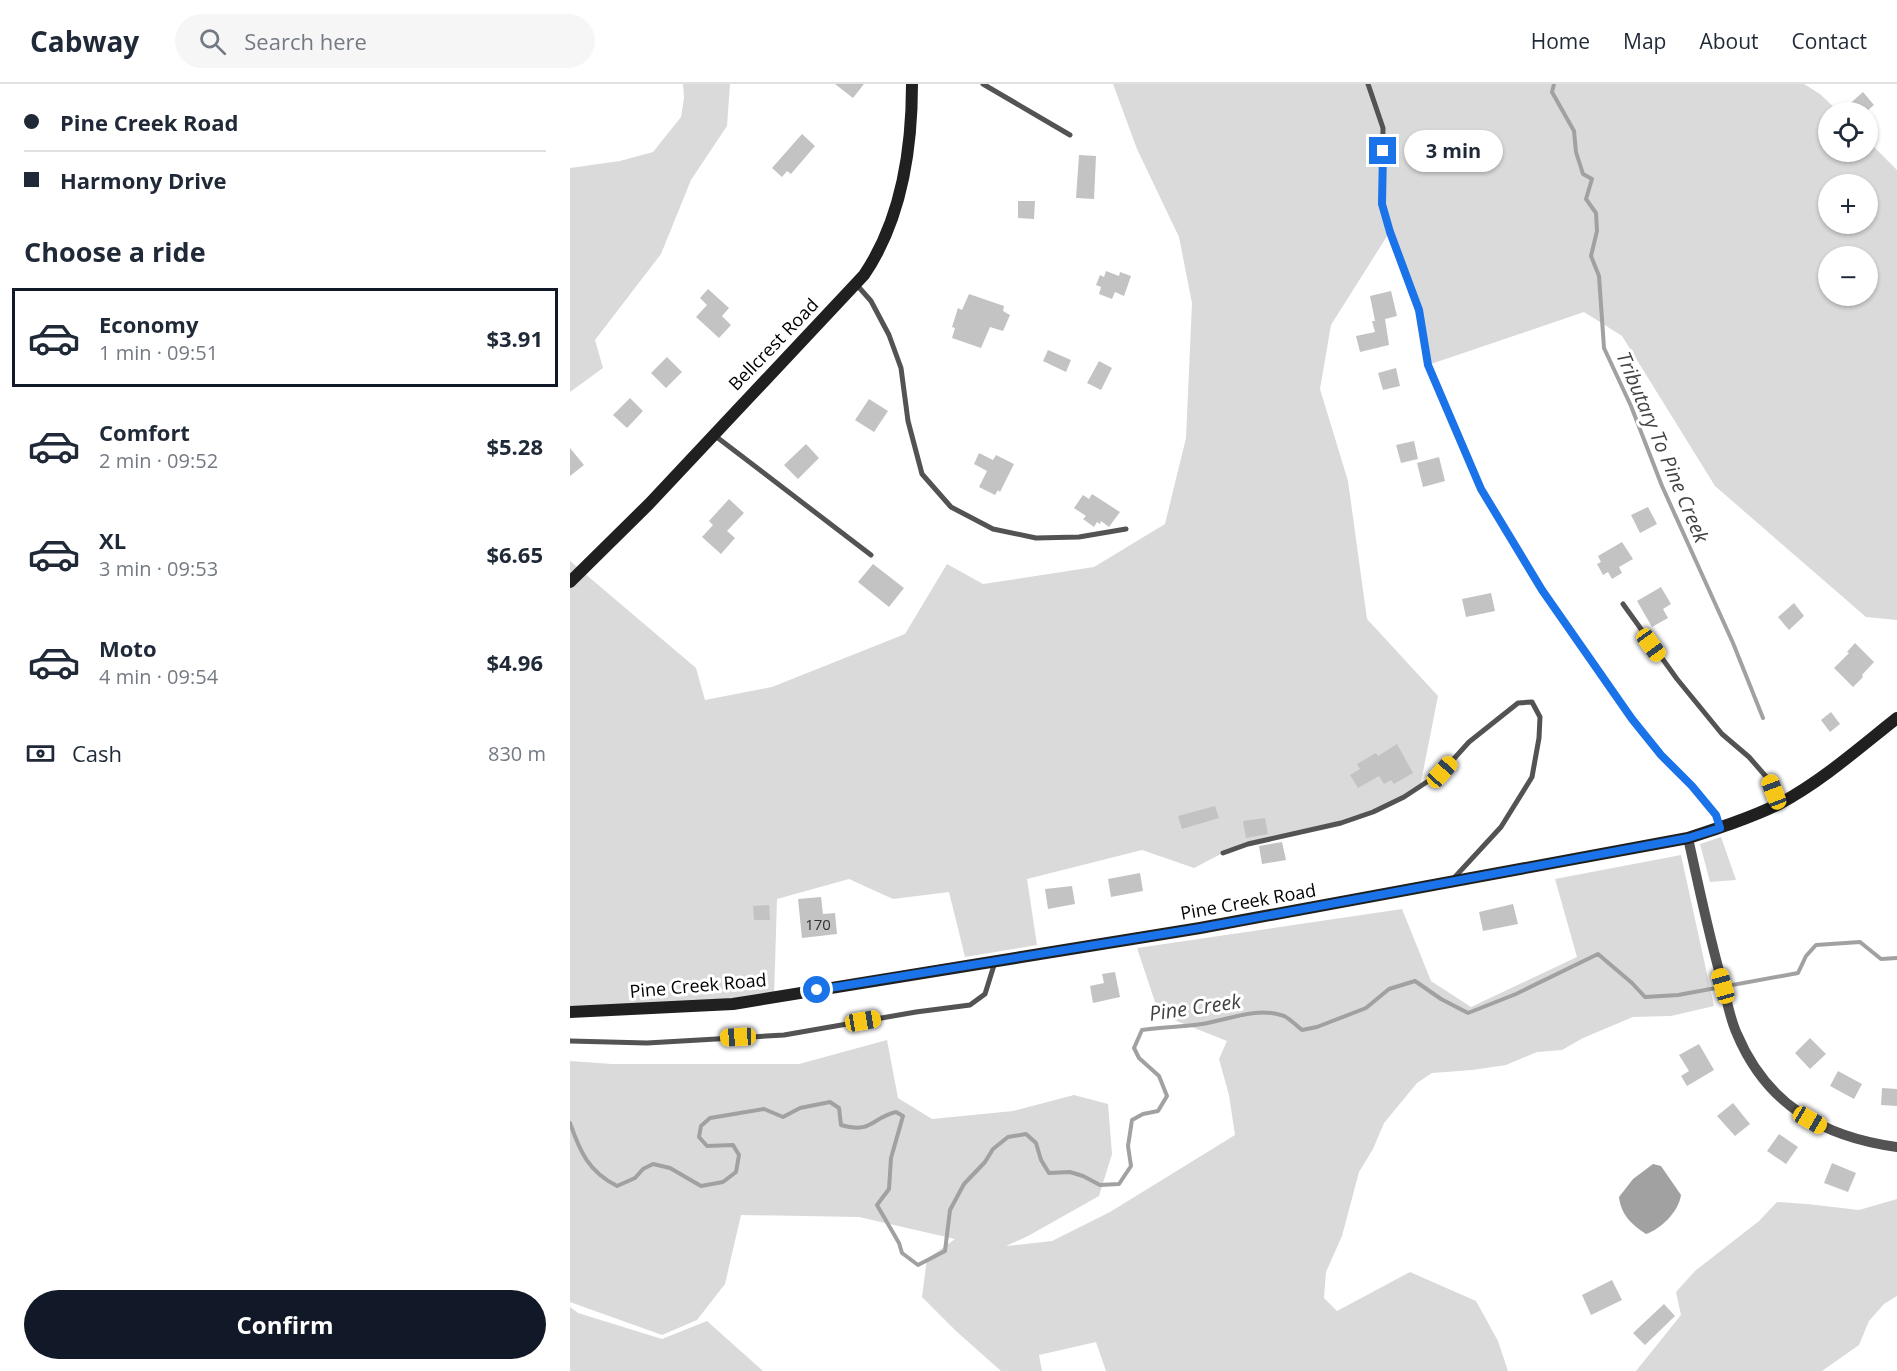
<!DOCTYPE html>
<meta charset="utf-8">
<style>
:root{--surface:#fff;--page:#f6f6f7;--text:#1f2937;--muted:#747a83;--line:#e0e1e3;--accent:#111827}
body{margin:0;font-family:"Open Sans",sans-serif;background:var(--page);color:var(--text);height:100vh;display:flex;flex-direction:column;font-size:22px;white-space:nowrap}
*{box-sizing:border-box;margin:0}
p{font-size:20px;color:var(--muted)}
.icon{flex:none;width:33px;height:33px;fill:none;stroke:currentColor;stroke-width:2;stroke-linecap:round;stroke-linejoin:round}
.map{position:relative;flex:1;overflow:hidden}
.side{display:flex;flex-direction:column;background:var(--surface);width:570px}
.side>*{flex:none}
.banner{display:grid;align-content:center;height:132px;padding:0 24px;background:var(--surface)}
.controls{position:absolute;left:1248px;top:18px;display:grid;gap:12px}
.controls a{display:grid;place-items:center;width:60px;height:60px;border-radius:50%;background:var(--surface);box-shadow:0 2px 4px #0004;font-size:30px}
.end{position:absolute;width:27px;height:27px;margin:-14px;border:8px solid #1a73e8;background:#fff;box-shadow:0 0 0 3px #fff}
.from{border-radius:50%}
.bubble{position:absolute;height:42px;border-radius:21px;background:var(--surface);box-shadow:0 2px 4px #0004;font-size:20px;font-weight:700;line-height:42px;text-align:center}
.car{position:absolute;width:18px;height:36px;margin:-18px -9px;border-radius:8px;box-shadow:0 0 4px 2px #0007;background:linear-gradient(#f5c518 24%,#345 0 40%,#f5c518 0 76%,#345 0 86%,#f5c518 0)}
.banner b{display:flex;align-items:center;gap:21px;height:57px;font-size:22px}
.banner b+b{border-top:2px solid var(--line)}
.banner i{width:15px;height:15px;background:var(--text)}
ul{padding:0;list-style:none}
li{display:flex;align-items:center;gap:18px;height:99px;margin:0 12px 9px;padding:0 12px;border:3px solid transparent;border-radius:0px}
li div{flex:1}
li b{display:block;font-size:22px}
li em{font-style:normal;font-weight:700}
li.current{border-color:var(--accent)}
li>.icon{width:54px;height:54px;stroke-width:1.5}
h2{padding:0 24px;font-size:27px;line-height:72px}
.pay{display:flex;align-items:center;gap:15px;height:66px;padding:0 24px;font-size:22px}
.pay p{margin-inline-start:auto}
.primary-button{display:flex;gap:12px;margin-top:auto;padding:12px 24px}
.primary-button a{flex:1;height:69px;border-radius:36px;background:var(--accent);color:#fff;font-size:24px;font-weight:700;line-height:69px;text-align:center}
header{display:flex;align-items:center;gap:36px;box-sizing:border-box;height:84px;padding:0 30px;background:var(--surface);border-bottom:2px solid var(--line)}
header strong{font-size:28px}
nav{display:flex;gap:33px;margin-inline-start:auto;font-size:21px}
.search{width:420px;height:54px;background:var(--page);display:flex;align-items:center;gap:15px;box-sizing:border-box;padding:0 21px;border-radius:33px;color:var(--muted);font-size:22px}
main{display:flex;flex:1;min-height:0}
.map>svg:first-child{display:block}
.green{fill:#dadada;fill-rule:evenodd}
.water{fill:#a1a1a1}
.lines{fill:none;stroke-linecap:round;stroke-linejoin:round}
.stream{stroke:#a1a1a1;stroke-width:4}
.building{fill:#c3c3c3}
.lane{stroke:#535353;stroke-width:5}
.street{stroke:#535353;stroke-width:10}
.secondary{stroke:#202020;stroke-width:12}
.route{stroke:#1a73e8;stroke-width:8}
.labels{text-anchor:middle;dominant-baseline:central;stroke-width:6;stroke-linejoin:round;paint-order:stroke}
.number-label{font-size:15px;fill:#313131}
.street-label{font-size:18px;fill:#000;stroke:#fff}
.water-label{font-size:20px;font-style:italic;fill:#424242;stroke:#fff}
</style>
<header>
<strong>Cabway</strong>
<div class="search"><svg class="icon" aria-label="search" viewBox="0 0 24 24"><circle cx="10" cy="10" r="6"/><path d="M15 15l6 6"/></svg>Search here</div>
<nav><a>Home</a><a>Map</a><a>About</a><a>Contact</a></nav>
</header>
<main>
<section class="side">
<div class="banner">
<b><i class="from"></i>Pine Creek Road</b>
<b><i></i>Harmony Drive</b>
</div>
<h2>Choose a ride</h2>
<ul>
<li class="current"><svg class="icon" aria-label="car" viewBox="0 0 24 24"><path d="M5 17H2v-5l4-1 3-4h7l3 4 3 1v5h-3M9 17h6M6 11h13"/><circle cx="7" cy="17" r="2"/><circle cx="17" cy="17" r="2"/></svg><div><b>Economy</b><p>1 min · 09:51</p></div><em>$3.91</em></li>
<li><svg class="icon" aria-label="car" viewBox="0 0 24 24"><path d="M5 17H2v-5l4-1 3-4h7l3 4 3 1v5h-3M9 17h6M6 11h13"/><circle cx="7" cy="17" r="2"/><circle cx="17" cy="17" r="2"/></svg><div><b>Comfort</b><p>2 min · 09:52</p></div><em>$5.28</em></li>
<li><svg class="icon" aria-label="car" viewBox="0 0 24 24"><path d="M5 17H2v-5l4-1 3-4h7l3 4 3 1v5h-3M9 17h6M6 11h13"/><circle cx="7" cy="17" r="2"/><circle cx="17" cy="17" r="2"/></svg><div><b>XL</b><p>3 min · 09:53</p></div><em>$6.65</em></li>
<li><svg class="icon" aria-label="car" viewBox="0 0 24 24"><path d="M5 17H2v-5l4-1 3-4h7l3 4 3 1v5h-3M9 17h6M6 11h13"/><circle cx="7" cy="17" r="2"/><circle cx="17" cy="17" r="2"/></svg><div><b>Moto</b><p>4 min · 09:54</p></div><em>$4.96</em></li>
</ul>
<div class="pay"><svg class="icon" aria-label="cash" viewBox="0 0 24 24"><path d="M3 7h18v10H3z"/><circle cx="12" cy="12" r="2"/></svg>Cash<p>830 m</p></div>
<div class="primary-button"><a>Confirm</a></div>
</section>
<div class="map">
<svg width="1327" height="1287" viewBox="0 0 1327 1287">
<rect width="100%" height="100%" fill="#fff"/>
<!-- green -->
<path class="green" d="M113 0H160L157 42 121 96 91 170 25 256 33 284 0 308V84L50 77 83 68 111 33 114 14Z
M543 0H1234L1250 10 1269 28H1258V68H1298V57L1327 86V536L1296 533 1145 402 1052 252 1014 228 858 281 849 226 819 149 761 241 750 305 778 397 797 535 868 612 850 703 803 728 653 769 624 784 572 766 457 795 467 861 395 873 379 808 323 815 279 795 207 815 204 913 0 928V477L126 584 135 616 202 603 335 550 377 480 413 500 524 483 595 440 616 354 622 219 609 153 567 65ZM1258 100H1298V140H1258ZM1258 172H1298V212H1258Z
M1151 753 1166 796 1140 798 1130 760Z
M1111 771 1144 922 1101 932 1063 933 1013 954 992 966 967 968 936 981 902 986 862 989 847 999 814 1039 803 1065 789 1088 772 1152 756 1188 754 1214 767 1227 840 1188 906 1217 928 1257 938 1287H536L526 1258 469 1271 472 1287H431L386 1247 352 1213 357 1175 385 1155 289 1133 171 1131 155 1200 127 1236 92 1251 0 1218V977L42 980H229L317 956 328 1014 362 1035 443 1027 504 1011 538 1020 542 1070 529 1112 458 1152 436 1162 482 1157 540 1128 665 1051 659 1011 649 975 657 957 589 930 567 864 832 825 861 897 901 923 1007 873 985 795Z
M1327 1115V1212L1314 1220 1299 1237 1289 1261 1252 1287H1066L1111 1231 1106 1208 1125 1187 1189 1137 1207 1118 1237 1120 1289 1126Z
M0 1223 8 1229 92 1255 137 1237 193 1287H0Z"/>
<!-- water -->
<path class="water" d="M1083 1080 1091 1082 1111 1111C1109 1127 1091 1145 1076 1150 1062 1141 1051 1131 1049 1113L1063 1095Z"/>
<g class="lines">
<!-- stream -->
<path class="stream" d="M984 0 982 8 1004 47 1006 68 1013 90 1022 95 1016 115 1026 129 1027 147 1021 172 1029 192 1034 264 1061 322 1092 402 1163 559 1193 634
M0 1039C10 1068 19 1088 47 1102L65 1094 73 1085 83 1080 100 1084 131 1102 153 1098 166 1088 169 1071 163 1061 137 1062 129 1053 131 1042 140 1034 194 1025 213 1033 230 1024 260 1018 269 1024 271 1041C302 1050 301 1034 326 1028L333 1032 321 1074 319 1105 307 1121 329 1159 332 1169 348 1181 375 1167 380 1126 394 1100 415 1078 423 1065 438 1053 456 1050 466 1059 471 1076 479 1089 500 1088 513 1092 530 1101 549 1100 561 1082 558 1062 562 1036 573 1030 588 1027 597 1012 589 992 569 974 564 964 572 946C592 943 612 943 632 940 659 936 686 922 714 932 720 935 727 942 732 946L747 943 796 924 819 905 845 897 871 915 898 929 946 910 1028 870 1062 899 1075 913 1108 911 1228 889 1236 872 1246 861 1290 858 1311 875 1327 874"/>
</g>
<!-- building -->
<path class="building" d="M265 0H294L283 14Z
M1293 8 1304 21 1296 28H1281L1276 23Z
M232 50 245 62 221 90 217 87 212 93 202 84Z
M509 71 526 72 524 115 506 114Z
M448 117H465L464 135 448 134Z
M536 187 549 192 550 188 561 192 554 212 545 208 542 215 529 210 531 203 526 201 530 191 534 193Z
M138 205 159 224 152 232 161 241 149 254 126 233 137 221 130 214Z
M821 207 827 232 815 235 819 261 790 268 786 252 805 248 802 237H805L800 212Z
M399 210 434 222 433 227 440 231 433 247 420 243 411 264 382 254 385 244 382 243 388 224 392 226Z
M478 266 501 276 496 288 473 277Z
M97 273 112 288 96 304 81 289Z
M529 277 542 284 531 306 517 299Z
M826 284 830 302 813 306 808 289Z
M60 314 73 327 57 344 43 331Z
M299 315 318 327 304 348 285 336Z
M844 357 848 375 831 379 826 361Z
M236 360 249 374 228 395 214 381Z
M0 364 14 381 0 392Z
M409 369 423 376 426 371 444 380 430 408 428 406 425 411 409 403 417 387 404 380Z
M869 373 875 397 853 403 847 379Z
M522 410 550 428 539 443 531 437 530 440 527 438 524 443 513 435 516 432 504 424 513 411 519 415Z
M159 415 174 429 157 447 165 454 151 470 132 453 143 441 139 437Z
M1078 423 1087 440 1070 449 1061 431Z
M1052 458 1063 475 1049 483 1052 489 1042 495 1038 488 1033 491 1027 480 1031 478 1028 472Z
M303 480 334 504 319 523 288 498Z
M1091 503 1101 520 1093 525 1098 534 1082 543 1067 517Z
M921 509 925 527 896 533 892 515Z
M1224 519 1234 532 1219 546 1208 533Z
M1285 559 1304 578 1292 591 1293 593 1283 603 1264 584 1279 569 1277 568Z
M1261 628 1270 640 1260 648 1251 636Z
M827 660 843 689 824 700 821 696 814 700 809 692 788 704 780 691 790 685 787 680 806 669 808 672Z
M645 722 649 734 612 745 608 732Z
M695 734 698 750 676 754 673 737Z
M712 758 716 776 692 780 689 762Z
M570 789 573 807 541 813 538 795Z
M502 802 505 820 478 825 475 805Z
M251 813 253 830 265 829 267 850 232 854 228 815Z
M943 820 948 840 913 847 909 828Z
M199 821 200 836H184L183 822Z
M545 888 550 913 523 919 520 902 534 899 532 890Z
M1240 954 1256 970 1240 985 1225 969Z
M1129 960 1144 986 1117 1002 1111 992 1119 987 1109 971Z
M1268 987 1292 1000 1284 1015 1260 1002Z
M1312 1004 1327 1005V1022L1311 1021Z
M1163 1019 1180 1040 1165 1052 1147 1032Z
M1209 1050 1228 1063 1216 1080 1197 1067Z
M1262 1079 1286 1089 1278 1108 1254 1099Z
M1042 1196 1052 1216 1021 1231 1012 1211Z
M1094 1220 1105 1232 1075 1261 1063 1249Z"/>
<g class="lines">
<!-- lane -->
<path class="lane" d="M413 0 500 51
M798 0 813 44 812 120 820 149 849 226 858 281 911 405 972 506 1062 635 1091 671 1122 702 1146 731 1149 742
M286 200 301 217 319 251 331 284 338 337 352 390 381 423 423 445 466 454 509 453 556 445
M144 351 301 471
M1053 520 1107 595 1152 650 1179 673 1199 696 1208 720
M653 769 678 760 771 739 803 728 834 713 872 688 899 658 948 619 962 618 970 633 969 654 962 693 931 743 883 795
M0 957 77 959 214 951 346 928 400 921 415 910 425 878"/>
<!-- street -->
<path class="street" d="M1118 754C1129 803 1139 853 1153 901 1157 917 1160 935 1167 950 1197 1021 1253 1053 1327 1063"/>
<!-- secondary -->
<path class="secondary" d="M0 498 79 420 294 191C332 135 342 66 342 0
M0 928 163 920 630 844 1118 754C1149 744 1180 734 1209 720 1252 697 1289 664 1327 634"/>
</g>
<g class="lines">
<!-- route -->
<path class="route" d="M247 906 630 844 1118 754 1150 744 1146 731 1122 702 1091 671 1062 635 972 506 911 405 858 281 849 226 820 148 812 120 813 67"/>
</g>
<g class="labels">
<!-- number labels -->
<g class="number-label">
<text x="248" y="840">170</text>
</g>
<!-- street labels -->
<g class="street-label">
<text transform="translate(203 260) rotate(-46)">Bellcrest Road</text>
<text transform="translate(678 817) rotate(-10)">Pine Creek Road</text>
<text transform="translate(128 901) rotate(-5)">Pine Creek Road</text>
</g>
<!-- water labels -->
<g class="water-label">
<text transform="translate(1093 363) rotate(67)">Tributary To Pine Creek</text>
<text transform="translate(625 923) rotate(-8)">Pine Creek</text>
</g>
</g>
</svg>
<div class="controls">
<a><svg class="icon" aria-label="locate" viewBox="0 0 24 24"><circle cx="12" cy="12" r="6"/><path d="M12 2v4M12 18v4M2 12h4M18 12h4"/></svg></a>
<a>+</a>
<a>−</a>
</div>
<i class="end from" style="left:247px;top:906px"></i>
<i class="end" style="left:813px;top:67px"></i>
<div class="bubble" style="left:834px;top:46px;width:99px">3 min</div>
<i class="car" style="left:1081px;top:561px;rotate:144deg"></i>
<i class="car" style="left:872px;top:688px;rotate:42deg"></i>
<i class="car" style="left:1204px;top:708px;rotate:339deg"></i>
<i class="car" style="left:1153px;top:902px;rotate:344deg"></i>
<i class="car" style="left:293px;top:937px;rotate:80deg"></i>
<i class="car" style="left:168px;top:953px;rotate:267deg"></i>
<i class="car" style="left:1240px;top:1036px;rotate:120deg"></i>
</div>
</main>
